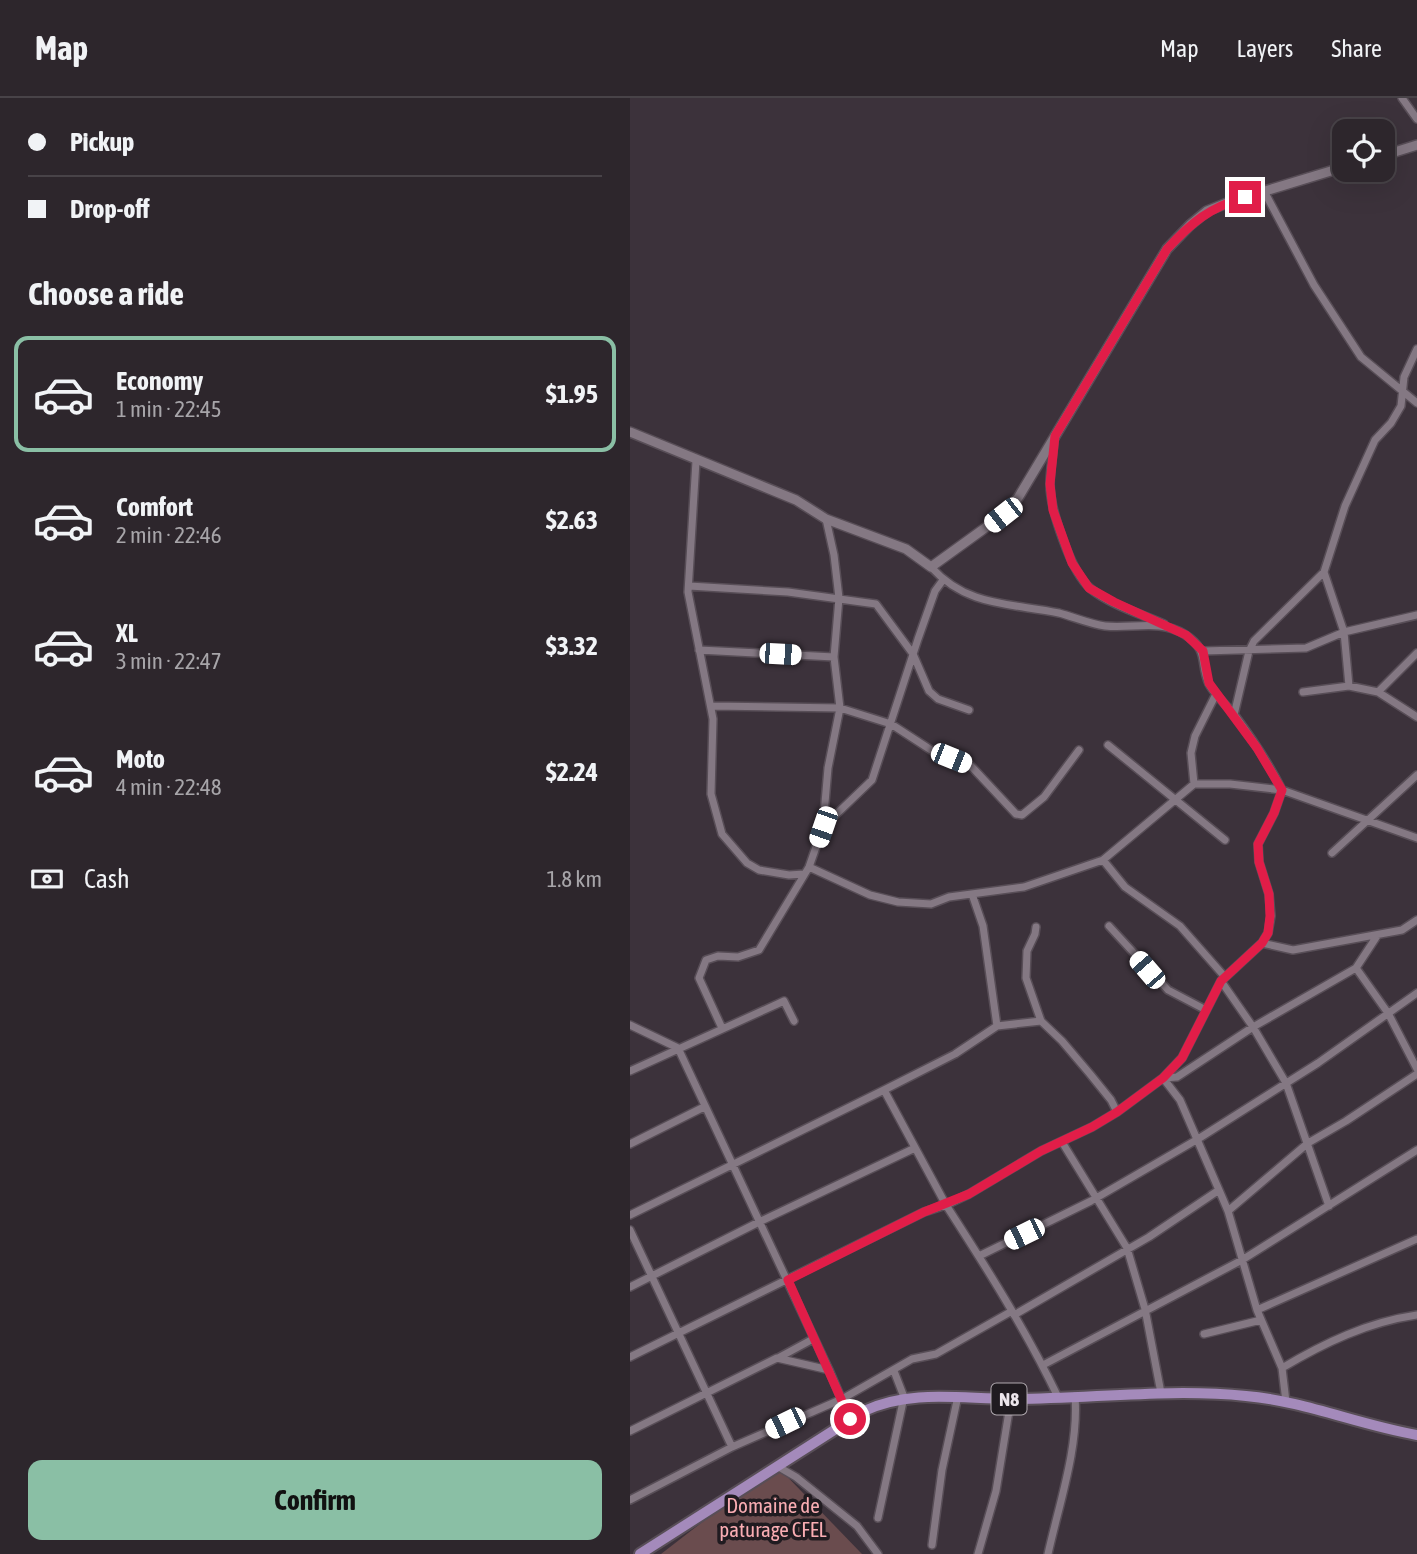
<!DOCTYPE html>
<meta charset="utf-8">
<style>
:root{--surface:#2d262c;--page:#393238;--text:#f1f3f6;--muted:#a7a5a9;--line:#484348;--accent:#8abfa5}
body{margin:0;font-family:"Asap Condensed",sans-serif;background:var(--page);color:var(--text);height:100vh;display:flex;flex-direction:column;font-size:26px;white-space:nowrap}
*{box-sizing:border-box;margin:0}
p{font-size:23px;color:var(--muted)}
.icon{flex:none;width:38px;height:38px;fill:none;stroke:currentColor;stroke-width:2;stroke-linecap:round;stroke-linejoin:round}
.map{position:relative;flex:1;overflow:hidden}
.details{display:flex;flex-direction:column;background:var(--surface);width:630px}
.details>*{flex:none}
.banner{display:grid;align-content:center;height:154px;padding:0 28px;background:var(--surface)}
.tools{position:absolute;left:702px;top:21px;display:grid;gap:14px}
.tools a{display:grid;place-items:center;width:63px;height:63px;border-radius:14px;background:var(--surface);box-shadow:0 7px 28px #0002,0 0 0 2px var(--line);font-size:35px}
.end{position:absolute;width:32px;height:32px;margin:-16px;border:9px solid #e11d48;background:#fff;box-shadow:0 0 0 4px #fff}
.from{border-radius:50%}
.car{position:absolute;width:21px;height:42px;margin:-21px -10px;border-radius:9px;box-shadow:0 0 5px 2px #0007;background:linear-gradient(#fff 24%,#345 0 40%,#fff 0 76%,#345 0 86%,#fff 0)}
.banner b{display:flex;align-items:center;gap:24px;height:66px;font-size:26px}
.banner b+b{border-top:2px solid var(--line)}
.banner i{width:18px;height:18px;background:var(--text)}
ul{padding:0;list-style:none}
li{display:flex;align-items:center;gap:21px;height:116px;margin:0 14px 10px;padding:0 14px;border:4px solid transparent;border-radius:14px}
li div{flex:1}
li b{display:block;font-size:26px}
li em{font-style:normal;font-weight:700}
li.on{border-color:var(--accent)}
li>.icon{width:63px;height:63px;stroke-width:1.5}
h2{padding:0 28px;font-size:32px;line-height:84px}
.pay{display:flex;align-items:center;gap:18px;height:77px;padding:0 28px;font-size:26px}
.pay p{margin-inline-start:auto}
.button{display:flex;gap:14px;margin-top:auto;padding:14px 28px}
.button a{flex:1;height:80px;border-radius:14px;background:var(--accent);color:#111;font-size:28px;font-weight:700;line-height:80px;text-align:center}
header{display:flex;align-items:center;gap:42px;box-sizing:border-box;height:98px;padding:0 35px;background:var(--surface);border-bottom:2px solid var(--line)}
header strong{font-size:33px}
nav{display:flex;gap:38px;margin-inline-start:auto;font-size:24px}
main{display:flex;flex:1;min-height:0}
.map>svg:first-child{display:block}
.green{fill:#6a4c4e}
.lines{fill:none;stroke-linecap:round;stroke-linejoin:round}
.minor-casing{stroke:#584e57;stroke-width:10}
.tertiary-casing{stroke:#584e57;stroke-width:12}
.primary-casing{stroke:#584e57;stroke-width:14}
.minor{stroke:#847883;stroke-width:7}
.tertiary{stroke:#847883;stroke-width:9}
.primary{stroke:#a48abb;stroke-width:10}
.route{stroke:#e11d48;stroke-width:9}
.labels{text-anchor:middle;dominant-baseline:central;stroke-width:7;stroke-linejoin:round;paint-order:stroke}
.shield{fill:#201b20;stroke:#b0a9af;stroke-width:2}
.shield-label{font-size:19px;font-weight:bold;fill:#ede6ec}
.park-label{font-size:21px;fill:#f9adb3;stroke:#201b20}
</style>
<header>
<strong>Map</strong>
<nav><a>Map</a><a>Layers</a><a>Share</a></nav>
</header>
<main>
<section class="details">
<div class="banner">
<b><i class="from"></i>Pickup</b>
<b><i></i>Drop-off</b>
</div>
<h2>Choose a ride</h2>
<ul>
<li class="on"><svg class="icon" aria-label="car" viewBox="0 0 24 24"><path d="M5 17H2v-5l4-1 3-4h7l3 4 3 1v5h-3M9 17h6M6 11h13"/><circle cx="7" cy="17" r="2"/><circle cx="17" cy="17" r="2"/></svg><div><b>Economy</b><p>1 min · 22:45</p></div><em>$1.95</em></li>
<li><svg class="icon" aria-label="car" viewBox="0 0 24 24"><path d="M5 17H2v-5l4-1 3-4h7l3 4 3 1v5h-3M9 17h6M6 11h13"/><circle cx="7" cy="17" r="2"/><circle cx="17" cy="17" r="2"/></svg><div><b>Comfort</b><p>2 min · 22:46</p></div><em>$2.63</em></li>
<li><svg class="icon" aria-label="car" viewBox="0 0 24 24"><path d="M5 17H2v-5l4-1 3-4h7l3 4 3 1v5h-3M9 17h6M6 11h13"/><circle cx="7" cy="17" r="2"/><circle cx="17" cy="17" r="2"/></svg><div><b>XL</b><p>3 min · 22:47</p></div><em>$3.32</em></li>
<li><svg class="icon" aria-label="car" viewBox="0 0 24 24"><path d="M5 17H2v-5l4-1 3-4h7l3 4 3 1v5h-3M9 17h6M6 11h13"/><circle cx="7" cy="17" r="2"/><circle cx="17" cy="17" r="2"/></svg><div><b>Moto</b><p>4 min · 22:48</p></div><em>$2.24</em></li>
</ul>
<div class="pay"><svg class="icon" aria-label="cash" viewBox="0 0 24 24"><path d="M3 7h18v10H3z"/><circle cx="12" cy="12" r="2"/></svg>Cash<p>1.8 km</p></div>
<div class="button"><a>Confirm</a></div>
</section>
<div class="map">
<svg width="787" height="1456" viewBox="0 0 787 1456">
<rect width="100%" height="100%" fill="#3c323b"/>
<!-- green -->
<path class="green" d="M146 1367 232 1456H31Z"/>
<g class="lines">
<!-- minor casing -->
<g class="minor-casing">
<path id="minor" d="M772 0 787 21
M634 93 684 187 731 259 787 305
M424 343C423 357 420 372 420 386 420 411 441 475 461 491 481 507 511 516 534 526
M66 363 58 494 83 621 81 696 92 736 117 765 129 772 159 777 174 776
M301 469C337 509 380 505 429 515 444 519 460 526 475 528 502 531 530 521 554 536 580 552 569 564 579 586 586 599 598 608 606 619 623 642 639 666 652 692L644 715 628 746 629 764 639 796 641 818 638 835 632 845 591 883 552 960 533 980 487 1014 462 1029 411 1053 339 1096 316 1107C356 1169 396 1232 428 1299
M694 474 714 534 719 588
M59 488 158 494 246 506 283 556 299 593 308 601 339 612
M69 552 204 559
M573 553 676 550 714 534 787 517
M673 594 719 588 748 594 787 619
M748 594 787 555
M81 608 210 610 261 626 301 652 341 668 386 716 392 717 414 699 449 652
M604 617 619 553 624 543 694 474 715 408 745 342 761 325 771 308 774 279 787 251
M478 647 595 742
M564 686 561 655 565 638 586 596
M193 728 198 670 210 610 204 559 209 500 204 457 196 421
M702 755 787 677
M473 762 495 789 550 828 595 879
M179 769 240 797 268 804 301 806 319 799 394 789 473 762 564 686H600L652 692 787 740
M342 796 353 828 367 928
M479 828 538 892 576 912
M406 829 405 836 397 853 396 880 411 923 432 943 460 976 481 1002 487 1014
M632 845 663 852 772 832 787 822
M726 870 758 915 787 971
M591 883 623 929 656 985 699 1108
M0 927 48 950 199 1272 220 1321
M92 930 69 880 76 862 88 858 108 859 129 852 179 769 193 729 242 682 288 541 305 493 313 482
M0 973 154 903 164 923
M534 980 547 979 623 929 726 870 747 838
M432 1044 497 1150 515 1211 531 1295
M0 1046 74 1009
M589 1092 598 1113 627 1212 652 1270 656 1304
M598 1113 678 1045 716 1023 787 976
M0 1117 254 992 325 956 367 928 411 923
M0 1132 102 1349
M349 1158 461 1103 568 1041 688 965 787 895
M0 1189 129 1124 285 1050
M627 1212 787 1141
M384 1217 519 1139 589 1092 550 1002 533 980
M574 1236 631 1222
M0 1259 294 1114 316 1107 254 992
M148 1260 183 1241
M413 1267 612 1162 787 1052
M652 1270C694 1245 738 1224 787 1217
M0 1333 147 1260 199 1272
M147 1368 166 1379 227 1428 248 1456
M0 1402 102 1349 212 1301 282 1261 306 1256 382 1213
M248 1420 274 1299 264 1273
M302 1447 312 1372 328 1298
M348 1456 366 1393 381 1301
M418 1456C429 1406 449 1349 445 1298"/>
</g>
<!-- tertiary casing -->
<g class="tertiary-casing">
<path id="tertiary" d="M752 58 787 47
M0 334 166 402 196 421 276 451 301 469 373 417 388 400 537 151 560 127 577 113 602 103 714 69"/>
</g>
<!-- primary casing -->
<g class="primary-casing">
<path id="primary" d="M10 1456 234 1313C281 1291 331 1301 381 1301 459 1301 538 1290 616 1298 674 1303 729 1327 787 1337"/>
</g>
<!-- minor -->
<use href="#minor" class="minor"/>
<!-- tertiary -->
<use href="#tertiary" class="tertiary"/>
<!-- primary -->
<use href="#primary" class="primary"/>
</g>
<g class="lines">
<!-- route -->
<path class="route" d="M220 1321 158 1182 294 1114 339 1096 411 1053 462 1029 487 1014 533 980 552 960 591 883 632 845 638 835 640 818 639 796 629 764 628 746 644 715 652 692 627 650 579 585 573 553 556 537 484 504 459 490 442 465 423 412 420 386 425 338 537 151C562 124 579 110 615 99"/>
</g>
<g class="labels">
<!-- shield labels -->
<rect class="shield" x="361.5" y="1285.5" width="35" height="31" rx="5"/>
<g class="shield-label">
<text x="379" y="1301">N8</text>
</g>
<!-- park labels -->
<g class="park-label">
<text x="143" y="1407">Domaine de<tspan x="143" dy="24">paturage CFEL</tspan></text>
</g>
</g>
</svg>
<div class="tools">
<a><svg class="icon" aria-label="locate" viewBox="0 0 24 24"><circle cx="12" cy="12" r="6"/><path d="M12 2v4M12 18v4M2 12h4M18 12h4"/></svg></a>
</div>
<i class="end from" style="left:220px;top:1321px"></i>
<i class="end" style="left:615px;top:99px"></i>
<i class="car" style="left:373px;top:417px;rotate:232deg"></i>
<i class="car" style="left:150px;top:556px;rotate:93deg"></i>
<i class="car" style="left:321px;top:660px;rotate:112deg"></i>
<i class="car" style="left:193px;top:729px;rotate:199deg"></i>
<i class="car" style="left:517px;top:872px;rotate:319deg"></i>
<i class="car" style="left:394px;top:1136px;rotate:244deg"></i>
<i class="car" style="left:155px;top:1325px;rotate:244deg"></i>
</div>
</main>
